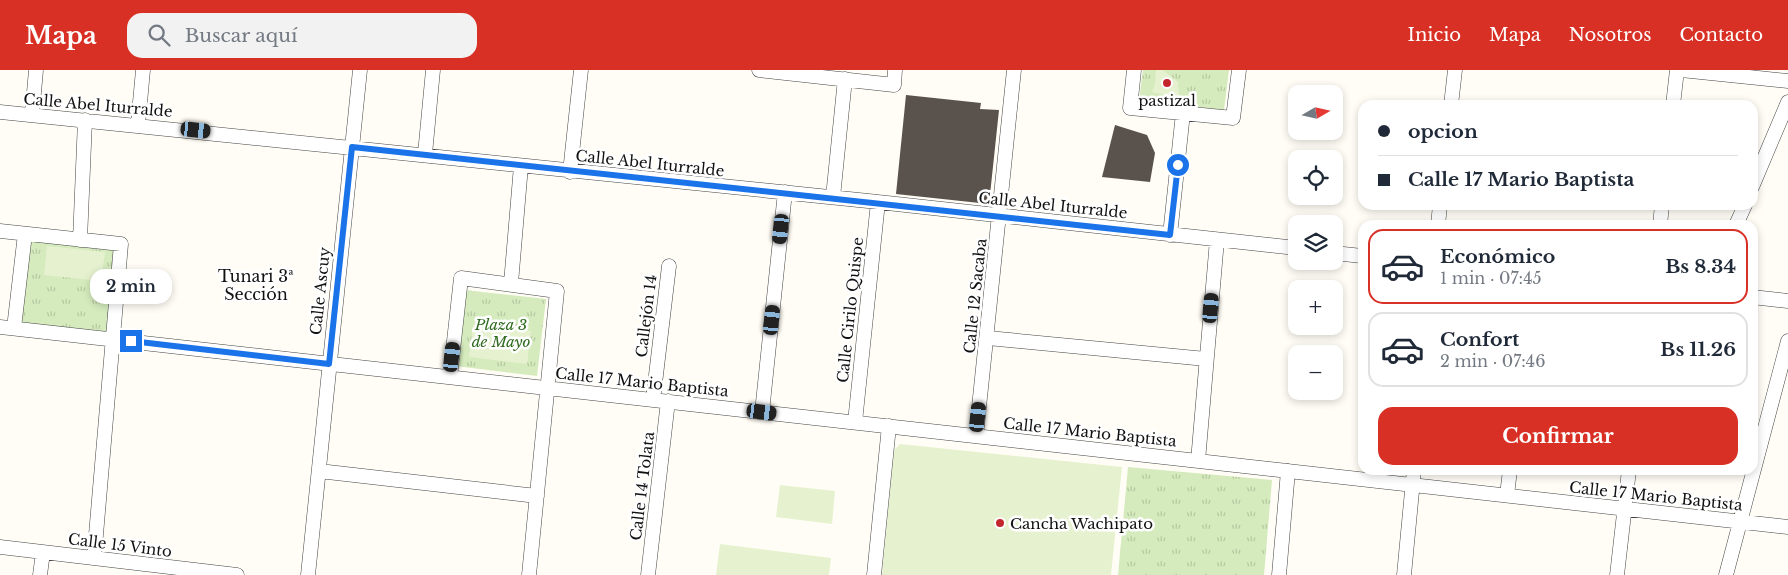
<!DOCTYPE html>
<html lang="es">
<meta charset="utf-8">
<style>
:root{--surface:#fff;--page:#f2f2f3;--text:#1f2937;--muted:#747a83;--line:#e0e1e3;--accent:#d93025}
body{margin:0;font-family:"Libre Baskerville",serif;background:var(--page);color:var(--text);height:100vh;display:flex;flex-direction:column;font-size:19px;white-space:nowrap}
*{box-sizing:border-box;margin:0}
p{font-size:16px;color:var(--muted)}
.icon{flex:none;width:28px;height:28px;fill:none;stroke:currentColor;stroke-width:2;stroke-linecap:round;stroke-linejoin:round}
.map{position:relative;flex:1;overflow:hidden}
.side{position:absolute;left:1358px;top:150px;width:400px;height:255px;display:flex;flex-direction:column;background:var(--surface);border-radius:15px;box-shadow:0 2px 8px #0003}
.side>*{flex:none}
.banner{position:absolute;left:1358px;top:30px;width:400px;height:110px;border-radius:15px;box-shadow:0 2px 8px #0003;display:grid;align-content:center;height:110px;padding:0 20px;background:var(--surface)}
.needle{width:32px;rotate:81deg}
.fabs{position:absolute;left:1288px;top:15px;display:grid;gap:10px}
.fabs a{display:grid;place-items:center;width:55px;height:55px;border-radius:10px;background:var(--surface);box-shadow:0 2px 8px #0003;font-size:25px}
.end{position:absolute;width:22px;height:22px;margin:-11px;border:6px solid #1a73e8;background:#fff;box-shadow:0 0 0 2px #fff}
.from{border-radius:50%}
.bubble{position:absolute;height:35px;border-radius:15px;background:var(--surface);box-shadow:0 2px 8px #0003;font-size:16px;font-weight:700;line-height:35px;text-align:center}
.car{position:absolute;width:15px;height:30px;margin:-15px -8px;border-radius:6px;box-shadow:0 0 4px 1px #0007;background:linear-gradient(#222 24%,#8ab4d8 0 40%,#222 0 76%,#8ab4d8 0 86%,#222 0)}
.banner b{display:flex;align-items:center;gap:18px;height:48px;font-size:19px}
.banner b+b{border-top:1px solid var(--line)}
.banner i{width:12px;height:12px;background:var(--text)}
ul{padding:9px 0 0;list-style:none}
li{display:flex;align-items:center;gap:15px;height:75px;margin:0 10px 8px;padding:0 10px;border:2px solid var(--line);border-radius:15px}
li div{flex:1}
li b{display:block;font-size:19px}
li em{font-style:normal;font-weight:700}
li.selected{border-color:var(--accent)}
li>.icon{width:45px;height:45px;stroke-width:1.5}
.action{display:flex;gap:10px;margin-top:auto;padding:10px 20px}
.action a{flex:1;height:58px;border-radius:15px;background:var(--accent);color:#fff;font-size:20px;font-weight:700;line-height:58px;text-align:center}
header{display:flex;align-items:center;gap:30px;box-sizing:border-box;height:70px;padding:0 25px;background:var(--accent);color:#fff}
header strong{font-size:24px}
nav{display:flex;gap:28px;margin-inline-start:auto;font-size:18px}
.search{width:350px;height:45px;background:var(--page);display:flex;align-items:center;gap:12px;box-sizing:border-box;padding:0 18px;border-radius:15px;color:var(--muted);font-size:19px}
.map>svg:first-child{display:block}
.grass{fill:url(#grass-tufts)}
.pitch{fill:#e6f2cf}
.building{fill:#5a524d}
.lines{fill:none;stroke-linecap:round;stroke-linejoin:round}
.street-casing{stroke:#444;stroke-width:15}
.street{stroke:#fff;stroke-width:14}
.route{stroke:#1a73e8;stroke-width:6}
.poi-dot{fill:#c4262e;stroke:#fff;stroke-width:2}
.labels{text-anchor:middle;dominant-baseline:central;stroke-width:5;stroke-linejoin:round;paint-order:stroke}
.poi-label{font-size:15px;fill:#111;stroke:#fff}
.street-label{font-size:15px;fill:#111;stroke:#fff}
.park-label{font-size:15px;font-style:italic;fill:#2f6b1f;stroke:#fff}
.neighbourhood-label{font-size:16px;fill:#111;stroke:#fff}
</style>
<header>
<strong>Mapa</strong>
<div class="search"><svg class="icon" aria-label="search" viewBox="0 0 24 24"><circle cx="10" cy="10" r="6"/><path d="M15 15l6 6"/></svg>Buscar aquí</div>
<nav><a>Inicio</a><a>Mapa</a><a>Nosotros</a><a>Contacto</a></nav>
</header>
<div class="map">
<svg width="1788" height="505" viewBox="0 0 1788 505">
<defs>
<pattern id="grass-tufts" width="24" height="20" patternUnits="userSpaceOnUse" patternTransform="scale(1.25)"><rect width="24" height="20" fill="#d5ebbd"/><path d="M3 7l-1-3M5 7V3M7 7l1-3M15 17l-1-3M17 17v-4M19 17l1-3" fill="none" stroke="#b6c8a1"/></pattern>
</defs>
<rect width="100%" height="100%" fill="#fffdf5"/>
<!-- grass -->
<path class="grass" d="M1143 0H1229L1224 40 1139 30Z
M27 170 116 180 107 264 18 255Z
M464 220 546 229 537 306 456 296Z
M1128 397 1272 410 1264 505H1118Z"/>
<!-- pitch -->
<path class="pitch" d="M1156 0H1163L1178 12 1179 28 1152 22 1155 14Z
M47 176 105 182 101 211 44 205Z
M473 255 531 261 527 294 469 287Z
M900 374 1122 397 1111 505H882L894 380Z
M780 415 835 421 832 454 776 447Z
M720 474 831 488 829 505H716Z"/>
<!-- building -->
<path class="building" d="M906 25 981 33 980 39 999 40 989 134 896 124Z
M1115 55 1147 65 1155 83 1150 112 1102 107Z"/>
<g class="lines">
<!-- street casing -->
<g class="street-casing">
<path id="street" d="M759 0 894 15 895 0
M1134 0 1130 38 1233 48 1239 0
M1681 0 1788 11
M1451 35 1455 0
M1673 35 1677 0
M0 42 878 132 1296 178
M32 45 36 0
M138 54 143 0
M425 84 433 0
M570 102 581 0
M1752 117 1788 32
M833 127 845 9
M1438 155 1440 135
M1660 155 1662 135
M1736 155 1745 135
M0 161 121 174 94 488
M1170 165 1183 43
M80 170 85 50
M1334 183 1362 186
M511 213 521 96
M1752 227 1788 231
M0 257 1788 457
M14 258 25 164
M988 268 1206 289
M450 307 461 208 557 221 529 505
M653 330 669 196
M762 342 785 122
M855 352 878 132
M976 366 1014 0
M1198 391 1217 170
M319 401 537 426
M1507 425 1510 400
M0 477 237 505
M40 505 43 482
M308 505 360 0
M648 505 668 331
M874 505 889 356
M1279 505 1288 401
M1404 505 1414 400
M1617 505 1629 400
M1726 505 1788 271"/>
</g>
<!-- street -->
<use href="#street" class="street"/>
</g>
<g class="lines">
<!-- route -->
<path class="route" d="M131 271 329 294 352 77 1170 165 1178 95"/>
</g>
<!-- markers -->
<g class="poi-dot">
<circle cx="1167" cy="13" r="5"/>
<circle cx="1000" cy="453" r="5"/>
</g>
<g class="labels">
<!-- poi labels -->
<g class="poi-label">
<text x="1167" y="30">pastizal</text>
<text x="1010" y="453" text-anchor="start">Cancha Wachipato</text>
</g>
<!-- street labels -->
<g class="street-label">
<text transform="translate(98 35) rotate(5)">Calle Abel Iturralde</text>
<text transform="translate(650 93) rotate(6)">Calle Abel Iturralde</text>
<text transform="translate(1053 135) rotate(6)">Calle Abel Iturralde</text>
<text transform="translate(320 221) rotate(-84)">Calle Ascuy</text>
<text transform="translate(975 226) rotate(-84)">Calle 12 Sacaba</text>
<text transform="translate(850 240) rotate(-84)">Calle Cirilo Quispe</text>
<text transform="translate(646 246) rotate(-83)">Callejón 14</text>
<text transform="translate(642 312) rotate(6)">Calle 17 Mario Baptista</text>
<text transform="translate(1090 362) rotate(6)">Calle 17 Mario Baptista</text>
<text transform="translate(642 416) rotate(-83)">Calle 14 Tolata</text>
<text transform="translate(1656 426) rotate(6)">Calle 17 Mario Baptista</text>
<text transform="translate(120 475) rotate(7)">Calle 15 Vinto</text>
</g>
<!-- park labels -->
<g class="park-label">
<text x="501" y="254">Plaza 3<tspan x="501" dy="17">de Mayo</tspan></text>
</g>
<!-- neighbourhood labels -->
<g class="neighbourhood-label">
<text x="256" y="206">Tunari 3ª<tspan x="256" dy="18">Sección</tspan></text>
</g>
</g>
</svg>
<div class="fabs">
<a><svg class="needle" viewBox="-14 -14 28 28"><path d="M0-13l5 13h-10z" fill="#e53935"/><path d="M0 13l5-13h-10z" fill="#747a83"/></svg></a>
<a><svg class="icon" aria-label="locate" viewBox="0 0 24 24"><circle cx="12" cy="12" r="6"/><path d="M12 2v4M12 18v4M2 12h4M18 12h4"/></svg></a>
<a><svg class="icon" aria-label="layers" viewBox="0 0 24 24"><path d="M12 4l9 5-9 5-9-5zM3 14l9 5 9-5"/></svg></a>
<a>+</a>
<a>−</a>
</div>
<i class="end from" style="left:1178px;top:95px"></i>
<i class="end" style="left:131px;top:271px"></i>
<div class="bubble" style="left:90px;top:199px;width:82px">2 min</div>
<i class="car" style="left:196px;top:60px;rotate:96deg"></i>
<i class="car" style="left:781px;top:159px;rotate:186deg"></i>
<i class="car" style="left:1211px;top:238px;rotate:5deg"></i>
<i class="car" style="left:772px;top:250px;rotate:6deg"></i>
<i class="car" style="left:452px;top:287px;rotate:6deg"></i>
<i class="car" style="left:762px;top:342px;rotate:97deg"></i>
<i class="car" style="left:978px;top:347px;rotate:6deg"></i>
<div class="banner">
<b><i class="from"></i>opcion</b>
<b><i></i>Calle 17 Mario Baptista</b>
</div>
<section class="side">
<ul>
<li class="selected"><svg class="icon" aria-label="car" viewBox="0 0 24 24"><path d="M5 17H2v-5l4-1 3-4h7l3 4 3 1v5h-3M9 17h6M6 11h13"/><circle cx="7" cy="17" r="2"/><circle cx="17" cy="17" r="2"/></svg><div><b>Económico</b><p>1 min · 07:45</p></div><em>Bs 8.34</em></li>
<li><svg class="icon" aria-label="car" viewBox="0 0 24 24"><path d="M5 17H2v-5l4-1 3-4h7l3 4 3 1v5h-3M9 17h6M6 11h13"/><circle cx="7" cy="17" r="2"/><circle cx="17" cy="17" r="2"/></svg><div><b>Confort</b><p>2 min · 07:46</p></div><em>Bs 11.26</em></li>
</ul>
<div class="action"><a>Confirmar</a></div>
</section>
</div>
